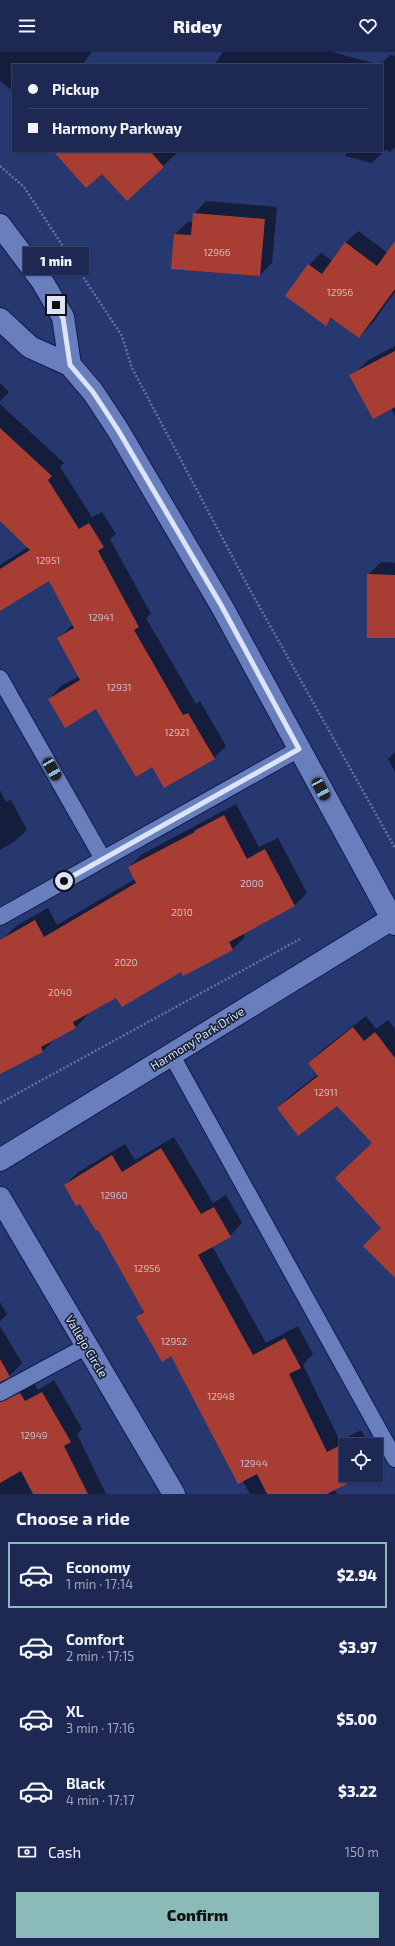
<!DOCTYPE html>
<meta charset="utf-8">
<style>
:root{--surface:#1d2953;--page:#25315a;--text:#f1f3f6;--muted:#a0a6b8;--line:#3b456a;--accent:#8bbbb9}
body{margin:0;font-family:"Exo 2",sans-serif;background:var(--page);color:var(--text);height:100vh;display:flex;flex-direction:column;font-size:15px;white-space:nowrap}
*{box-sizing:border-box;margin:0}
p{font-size:13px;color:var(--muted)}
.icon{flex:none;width:22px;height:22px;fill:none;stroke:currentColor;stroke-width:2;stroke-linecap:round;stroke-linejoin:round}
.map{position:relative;height:1442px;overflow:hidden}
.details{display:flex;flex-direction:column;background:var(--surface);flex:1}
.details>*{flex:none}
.hud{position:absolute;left:12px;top:12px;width:371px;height:88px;border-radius:0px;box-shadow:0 1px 3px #0004,0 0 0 1px var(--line);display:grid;align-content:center;height:88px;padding:0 16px;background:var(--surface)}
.fabs{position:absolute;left:339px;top:1386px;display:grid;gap:8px}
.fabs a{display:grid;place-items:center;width:44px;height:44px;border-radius:0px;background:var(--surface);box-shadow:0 1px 3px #0004,0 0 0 1px var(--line);font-size:20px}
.end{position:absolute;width:18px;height:18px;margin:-9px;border:5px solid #dce4f9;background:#111;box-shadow:0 0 0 2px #111}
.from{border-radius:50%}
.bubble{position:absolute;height:28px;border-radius:0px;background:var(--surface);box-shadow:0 1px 3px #0004,0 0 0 1px var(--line);font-size:13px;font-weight:800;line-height:28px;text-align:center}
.car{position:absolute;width:12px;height:24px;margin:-12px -6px;border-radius:5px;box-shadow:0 0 3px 1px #0007;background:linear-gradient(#222 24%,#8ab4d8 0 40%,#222 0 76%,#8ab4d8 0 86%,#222 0)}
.hud b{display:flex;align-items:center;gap:14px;height:38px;font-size:15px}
.hud b+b{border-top:1px solid var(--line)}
.hud i{width:10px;height:10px;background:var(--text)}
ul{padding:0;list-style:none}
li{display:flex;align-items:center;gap:12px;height:66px;margin:0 8px 6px;padding:0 8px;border:2px solid transparent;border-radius:0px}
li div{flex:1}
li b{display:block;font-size:15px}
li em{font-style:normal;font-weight:800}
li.on{border-color:var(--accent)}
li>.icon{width:36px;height:36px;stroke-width:1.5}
h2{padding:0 16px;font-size:18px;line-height:48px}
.pay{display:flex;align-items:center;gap:10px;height:44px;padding:0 16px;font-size:15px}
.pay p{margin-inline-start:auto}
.primary-button{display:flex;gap:8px;margin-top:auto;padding:8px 16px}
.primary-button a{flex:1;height:46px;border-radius:0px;background:var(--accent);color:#111;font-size:16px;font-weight:800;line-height:46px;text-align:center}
header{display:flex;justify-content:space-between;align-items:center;height:52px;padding:0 16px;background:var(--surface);font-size:18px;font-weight:800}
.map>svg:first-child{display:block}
.shadow{fill:#0007}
.building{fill:#a83e33}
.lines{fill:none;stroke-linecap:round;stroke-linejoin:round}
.service-casing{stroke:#101c51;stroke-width:18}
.minor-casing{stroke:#101c51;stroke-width:24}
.path{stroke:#64729e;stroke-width:2.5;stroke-dasharray:2 2;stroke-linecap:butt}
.service{stroke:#697ebd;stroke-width:16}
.minor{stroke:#697ebd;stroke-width:22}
.route{stroke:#dce4f9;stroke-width:5}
.labels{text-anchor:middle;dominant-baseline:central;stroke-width:3.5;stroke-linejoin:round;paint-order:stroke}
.number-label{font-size:10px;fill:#cfbac8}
.street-label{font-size:12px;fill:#dce4f9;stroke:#19213a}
</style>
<header><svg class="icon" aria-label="menu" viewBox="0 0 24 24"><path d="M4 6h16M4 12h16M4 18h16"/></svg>Ridey<svg class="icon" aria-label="heart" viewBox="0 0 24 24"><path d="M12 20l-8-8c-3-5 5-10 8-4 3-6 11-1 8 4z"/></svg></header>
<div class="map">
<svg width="395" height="1442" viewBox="0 0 395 1442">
<rect width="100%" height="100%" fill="#27376f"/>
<!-- shadow -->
<path class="shadow" d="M0 0H92L82 13H13V39L0 29Z
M223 0H332L380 13 390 3 395 4V95L390 100 385 98 372 111 345 104 347 99H382V13H214Z
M55 99H173L176 102 127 148 102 120Z
M206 149 277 155 272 211 260 223 175 182 188 170H193L194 162Z
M358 179 388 201 395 193V240L372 272 359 285 333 266 326 272 309 213 321 201 333 209 345 191Z
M395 294V364L391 356 355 321 367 309Z
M0 331 9 340 0 349Z
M0 352 64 411 60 415 92 465 102 460 116 482 110 487 151 562 146 566 196 652 200 649 226 694 214 706 152 714 97 656 49 647 61 634 79 624 59 586 73 572 49 528 0 552V513L28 495 0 468Z
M395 506V585L368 523 381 510 395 511Z
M395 700V720L388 707Z
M0 738 6 750 11 748 27 778 14 790 0 798Z
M236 752 259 795 278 786 307 841 295 853 243 881 245 885 233 897 184 922 182 919 117 944 87 961 88 962 76 975 55 986 43 999 0 1020V901L4 886 16 874 48 856 57 873 135 827 129 815 141 803Z
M366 964 376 977 388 968 395 977V1223L383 1176 373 1091 337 1053 278 1056 290 1044 318 1022 309 1011 322 998Z
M174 1085 213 1151 226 1143 242 1171 230 1184 212 1194 266 1291 298 1274 313 1302 303 1313 340 1389 361 1378 369 1393H346V1423H361L334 1437 337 1442H250L172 1303 137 1265 144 1258 99 1176 81 1151 65 1133 77 1121 125 1092 135 1108Z
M0 1250 7 1262 0 1269Z
M0 1274 22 1311 10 1324 3 1328 4 1333 33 1329 38 1338 54 1328 82 1377 77 1382 106 1442H0Z"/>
<!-- building -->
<path class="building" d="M53 99H150L164 115 127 149 102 122 86 136Z
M193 161 265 167 260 224 171 217 174 182 191 183Z
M395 189V237L359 286 331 266 326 274 285 244 308 212 322 222 345 190 377 214Z
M395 299V355L373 367 349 323Z
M0 376 52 424 48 428 79 477 89 471 104 495 98 499 139 575 134 578 183 663 188 661 215 707 164 736 152 715 136 725 96 657 65 676 48 647 80 628 57 586 74 576 49 529 0 559V517L30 498 0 469Z
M367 522 395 523V586H367Z
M224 763 247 807 265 797 295 854 229 890 233 898 183 924 181 920 122 955 116 946 73 970 76 976 41 995 43 1000 0 1022V888L35 868 44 885 136 831 128 815 195 780 194 779Z
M353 975 364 989 375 980 395 1006V1226L363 1194 381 1176 335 1126 372 1091 337 1054 298 1084 277 1056 318 1024 308 1011Z
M161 1096 201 1162 214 1155 231 1185 198 1203 253 1303 285 1286 301 1316 289 1322 327 1400 348 1389 350 1393H346V1423H364L327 1442H267L257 1422 238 1432 171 1304 162 1310 136 1265 144 1260 98 1178 96 1179 80 1152 76 1154 64 1133 112 1103 122 1120Z
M0 1307 10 1325 0 1330Z
M42 1340 71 1390 64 1394 88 1442H33L21 1419 0 1431V1350L20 1341 25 1349Z"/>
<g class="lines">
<!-- service casing -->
<g class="service-casing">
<path id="service" d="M0 626 103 807
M0 865 299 697
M171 1002 395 1407
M0 1341 87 1294"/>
</g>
<!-- minor casing -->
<g class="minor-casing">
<path id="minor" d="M0 173 42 229 63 265 70 313
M0 267 30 295 70 313 93 340 118 378 221 553 395 872
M0 1108 395 865
M0 1146 174 1442"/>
</g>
<!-- path -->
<path class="path" d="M0 114 24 135 122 284 132 316 250 538 395 796
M0 1051 300 887"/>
<!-- service -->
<use href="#service" class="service"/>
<!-- minor -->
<use href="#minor" class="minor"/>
</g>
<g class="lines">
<!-- route -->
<path class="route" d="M56 253 63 266 70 313 93 340 118 378 221 553 299 697 64 829"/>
</g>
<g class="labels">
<!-- number labels -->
<g class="number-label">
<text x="217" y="200">12966</text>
<text x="340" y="240">12956</text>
<text x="48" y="508">12951</text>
<text x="101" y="565">12941</text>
<text x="119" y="635">12931</text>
<text x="177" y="680">12921</text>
<text x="252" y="831">2000</text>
<text x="182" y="860">2010</text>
<text x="126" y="910">2020</text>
<text x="60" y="940">2040</text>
<text x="326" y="1040">12911</text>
<text x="114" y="1143">12960</text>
<text x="147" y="1216">12956</text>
<text x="174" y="1289">12952</text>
<text x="221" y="1344">12948</text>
<text x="34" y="1383">12949</text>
<text x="254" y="1411">12944</text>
</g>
<!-- street labels -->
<g class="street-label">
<text transform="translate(197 986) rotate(-32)">Harmony Park Drive</text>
<text transform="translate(87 1294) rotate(59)">Vallejo Circle</text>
</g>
</g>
</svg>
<div class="fabs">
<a><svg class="icon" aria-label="locate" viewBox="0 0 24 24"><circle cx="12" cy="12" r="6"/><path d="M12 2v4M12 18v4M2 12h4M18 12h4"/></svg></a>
</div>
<i class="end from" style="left:64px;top:829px"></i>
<i class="end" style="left:56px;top:253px"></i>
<div class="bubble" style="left:23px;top:195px;width:66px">1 min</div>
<i class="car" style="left:52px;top:717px;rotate:150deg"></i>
<i class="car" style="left:321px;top:737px;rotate:151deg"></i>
<div class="hud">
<b><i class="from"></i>Pickup</b>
<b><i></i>Harmony Parkway</b>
</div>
</div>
<section class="details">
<h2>Choose a ride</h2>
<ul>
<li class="on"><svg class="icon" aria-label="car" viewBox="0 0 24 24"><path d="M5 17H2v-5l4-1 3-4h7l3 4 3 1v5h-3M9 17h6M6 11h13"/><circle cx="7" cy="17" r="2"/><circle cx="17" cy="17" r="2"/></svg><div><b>Economy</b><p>1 min · 17:14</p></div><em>$2.94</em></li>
<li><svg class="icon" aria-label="car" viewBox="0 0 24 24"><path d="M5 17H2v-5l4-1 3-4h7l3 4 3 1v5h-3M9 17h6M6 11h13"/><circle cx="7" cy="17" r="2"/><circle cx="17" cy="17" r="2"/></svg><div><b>Comfort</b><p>2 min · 17:15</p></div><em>$3.97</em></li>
<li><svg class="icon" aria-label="car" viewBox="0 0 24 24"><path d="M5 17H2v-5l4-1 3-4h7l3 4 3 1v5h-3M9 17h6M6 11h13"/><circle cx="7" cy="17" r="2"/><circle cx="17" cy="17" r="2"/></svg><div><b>XL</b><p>3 min · 17:16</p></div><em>$5.00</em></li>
<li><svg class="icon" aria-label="car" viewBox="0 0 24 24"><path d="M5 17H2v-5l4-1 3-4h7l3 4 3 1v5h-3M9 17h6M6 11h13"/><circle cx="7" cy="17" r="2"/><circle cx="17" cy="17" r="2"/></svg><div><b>Black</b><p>4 min · 17:17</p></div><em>$3.22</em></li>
</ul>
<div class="pay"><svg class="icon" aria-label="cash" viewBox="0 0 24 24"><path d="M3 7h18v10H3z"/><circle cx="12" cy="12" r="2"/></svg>Cash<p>150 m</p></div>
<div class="primary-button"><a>Confirm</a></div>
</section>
